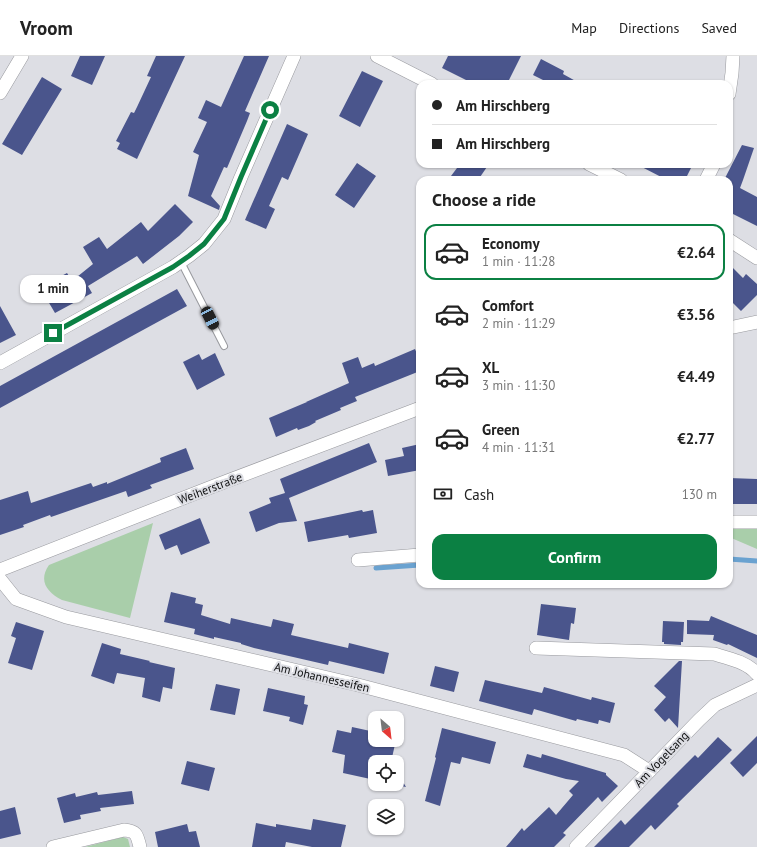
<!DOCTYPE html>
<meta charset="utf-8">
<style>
:root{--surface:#fff;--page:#f6f6f6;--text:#222;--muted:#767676;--line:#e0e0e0;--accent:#0b8043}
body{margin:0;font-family:"PT Sans",sans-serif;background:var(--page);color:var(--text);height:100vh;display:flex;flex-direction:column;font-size:15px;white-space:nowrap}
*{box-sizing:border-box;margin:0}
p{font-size:13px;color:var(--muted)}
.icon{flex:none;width:22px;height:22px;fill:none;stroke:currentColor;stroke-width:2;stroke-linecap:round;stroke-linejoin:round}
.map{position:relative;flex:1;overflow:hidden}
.details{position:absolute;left:416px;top:120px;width:317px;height:412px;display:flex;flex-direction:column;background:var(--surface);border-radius:12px;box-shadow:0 1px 3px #0004}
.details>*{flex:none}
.top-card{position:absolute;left:416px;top:24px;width:317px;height:88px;border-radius:12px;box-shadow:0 1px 3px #0004;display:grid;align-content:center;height:88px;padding:0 16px;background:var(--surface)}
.needle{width:26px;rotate:152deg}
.fabs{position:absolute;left:368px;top:655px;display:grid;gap:8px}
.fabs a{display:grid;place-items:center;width:36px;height:36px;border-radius:8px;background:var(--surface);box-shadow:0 1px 3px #0004;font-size:20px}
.end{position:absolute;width:18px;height:18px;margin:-9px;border:5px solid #0b8043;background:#fff;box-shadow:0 0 0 2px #fff}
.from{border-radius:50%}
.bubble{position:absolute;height:28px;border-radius:12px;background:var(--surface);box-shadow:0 1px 3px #0004;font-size:13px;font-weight:800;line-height:28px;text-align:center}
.car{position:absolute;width:12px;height:24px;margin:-12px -6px;border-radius:5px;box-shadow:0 0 3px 1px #0007;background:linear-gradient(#222 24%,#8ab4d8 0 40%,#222 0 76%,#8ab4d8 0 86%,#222 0)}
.top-card b{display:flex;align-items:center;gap:14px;height:38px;font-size:15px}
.top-card b+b{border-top:1px solid var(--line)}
.top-card i{width:10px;height:10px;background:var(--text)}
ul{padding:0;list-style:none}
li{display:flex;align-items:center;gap:12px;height:56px;margin:0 8px 6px;padding:0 8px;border:2px solid transparent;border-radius:12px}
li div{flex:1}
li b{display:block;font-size:15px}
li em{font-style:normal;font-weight:800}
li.on{border-color:var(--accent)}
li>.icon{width:36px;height:36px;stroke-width:1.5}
h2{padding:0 16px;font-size:18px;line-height:48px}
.pay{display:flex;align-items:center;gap:10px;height:44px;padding:0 16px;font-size:15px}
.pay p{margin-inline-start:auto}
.cta{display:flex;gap:8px;margin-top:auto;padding:8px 16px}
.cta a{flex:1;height:46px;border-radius:12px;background:var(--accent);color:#fff;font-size:16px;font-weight:800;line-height:46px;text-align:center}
header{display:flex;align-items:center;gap:24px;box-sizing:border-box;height:56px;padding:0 20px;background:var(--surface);border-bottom:1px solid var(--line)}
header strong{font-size:19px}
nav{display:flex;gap:22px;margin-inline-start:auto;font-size:14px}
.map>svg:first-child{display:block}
.green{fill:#a9ceaa}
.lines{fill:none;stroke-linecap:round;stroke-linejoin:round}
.stream{stroke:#6aa2d0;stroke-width:5}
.building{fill:#4a558c}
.lane-casing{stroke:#98999e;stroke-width:8}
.street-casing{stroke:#98999e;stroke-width:14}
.lane{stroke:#fff;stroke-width:6}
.street{stroke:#fff;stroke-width:13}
.route{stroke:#0b8043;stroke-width:5}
.labels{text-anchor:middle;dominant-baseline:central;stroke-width:4;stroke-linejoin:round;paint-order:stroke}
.street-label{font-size:12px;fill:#0f1011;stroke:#dddee4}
</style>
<header>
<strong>Vroom</strong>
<nav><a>Map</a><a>Directions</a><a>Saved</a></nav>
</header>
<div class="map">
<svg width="757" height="791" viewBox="0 0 757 791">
<rect width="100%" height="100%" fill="#dddee4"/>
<!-- green -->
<path class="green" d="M153 467 130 562 62 544C47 536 38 525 49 509Z
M729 471H757V493L729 481Z
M123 781 128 783 130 791H85Z"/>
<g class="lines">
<!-- stream -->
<path class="stream" d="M729 503 757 505
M376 512 420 509"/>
</g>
<!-- building -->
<path class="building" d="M80 0H105L92 29 71 20Z
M156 0H185L137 103 117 93 120 87 116 85 131 56 134 57 137 51 151 21 147 20Z
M244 0H269L245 55 250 57 247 65 227 112 224 111 211 140 220 150 219 154 188 140 199 99 193 96 207 66 198 62 206 44 221 51Z
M448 0H521L507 28H474L442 12Z
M541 3 564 15 563 18 581 28H551L533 19Z
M362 15 383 25 360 71 339 60Z
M42 21 62 33 22 99 2 88Z
M287 68 308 78 288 124 282 121 269 150 275 153 266 173 245 164Z
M742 89 754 92 743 124 740 132 757 141V170L729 156V124H724Z
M357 107 376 120 354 152 335 139Z
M460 108H489L478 124H448Z
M636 108H693L685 124H667Z
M175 148 193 166 179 180 143 208 137 200 88 230 92 237 55 257 42 235 56 227 54 224 67 217 72 225 93 208 83 191 99 181 107 193 141 166 148 175Z
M729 208 743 222 746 218 757 228V239L741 255 729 243Z
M177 233 187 250 0 352V330Z
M0 250 16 279 0 287Z
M415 293 420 305V315L355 341 357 345 340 352 341 354 315 365 316 366 309 370 298 374 297 372 276 381 269 362 307 346H306L349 327 342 307 358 301 362 312 374 307 375 310Z
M215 297 225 319 197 334 183 306 199 298 202 304Z
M369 387 377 406 289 442 297 465 279 467 256 476 249 456 271 447 269 442 285 437 280 423Z
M420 388V414L388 420 385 404 404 400 402 392Z
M186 392 194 413 150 429 152 432 128 441 126 435 51 461 50 459 23 469 24 471 0 479V444L28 435 31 447 91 427 93 431 107 426V428L161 406 160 402Z
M729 422 757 423V448H729Z
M362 454 363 456 373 454 377 477 349 482 348 479 308 486 304 466Z
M200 462 210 487 181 499 177 489 165 494 159 479Z
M171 536 196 542 195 547 203 549 201 559 230 568 231 562 271 571 273 563 294 568 291 579 348 592 349 587 389 597 384 618 329 605 328 609 254 592 241 588V587L214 581V583L194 578 195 573 164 566Z
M541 548 576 552 574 568 571 567 569 584 537 579Z
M711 560 757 579V602L728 588 727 589 713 584 714 579 687 578V564L709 565Z
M663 565 684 566 683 586H681V589L664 588V586H662Z
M16 566 44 575 32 614 8 607 16 582 11 580Z
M102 587 121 593 120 598 150 605 149 606 175 612 172 633 163 631 160 646 142 641 145 622 117 617 114 628 91 620Z
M679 605H682L678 672 669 662 665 666 654 654 666 641 654 630Z
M435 610 459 616 454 636 430 630Z
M485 624 542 637 544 631 591 644 592 641 615 647 610 667 599 664 598 668 577 663 576 665 534 653 532 659 479 645Z
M216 628 240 633 235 659 210 654Z
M268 632 305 640 304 648 308 649 303 669 289 665 290 661 263 655Z
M352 671 375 676V684H396L391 706H375V724L343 717 345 699 332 696 337 674 351 677Z
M442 672 496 686 490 708 462 701 460 708 451 706 440 750 425 745 436 702 435 701Z
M757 680V707L743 721 730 707Z
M718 681 732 694 677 748 679 750 655 774 651 769 629 791H594L621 764 625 769 695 699 698 702Z
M527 698 541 702 542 698 606 717V719L618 730 602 746 598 741 563 777 566 779 554 791H506L522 772 524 775 549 751 556 759 573 739 569 735 579 725 566 723 523 711Z
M187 705 215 712 209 735 181 728Z
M397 709 399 710 397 716 406 731 392 728H397Z
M132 735 134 748 100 752 101 755 80 759 81 763 64 767 57 742 75 737 76 741 97 736 98 739Z
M15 751 21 778 0 783V755Z
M313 763 346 769 341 791H312L286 786 285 791H252L256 767 276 771V768L311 774Z
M187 768 189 776 196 775 200 791H158L155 776Z"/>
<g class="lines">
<!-- lane casing -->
<g class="lane-casing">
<path id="lane" d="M181 206 224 290"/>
</g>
<!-- street casing -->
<g class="street-casing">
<path id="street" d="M377 0 432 28
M0 37 22 0
M729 38 732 17 733 0
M589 108 621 124
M706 124 714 108
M729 184 757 202
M729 272 757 266
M0 307 173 211 189 200 204 188 224 163 241 121 294 0
M729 466H757
M358 504 420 499
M0 514 214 430 420 352
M0 523 16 543 66 561 358 629 624 699 649 715
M536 592 714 598C728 602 747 606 757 618
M53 791 124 774C137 775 137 779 140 791
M576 791 699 664 715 649 757 629"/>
</g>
<!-- lane -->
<use href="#lane" class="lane"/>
<!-- street -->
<use href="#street" class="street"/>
</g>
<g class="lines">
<!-- route -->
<path class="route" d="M53 277 173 211 189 200 204 188 224 163 241 121 270 54"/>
</g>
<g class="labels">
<!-- street labels -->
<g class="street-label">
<text transform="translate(210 432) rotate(-21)">Weiherstraße</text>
<text transform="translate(322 621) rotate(13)">Am Johannesseifen</text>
<text transform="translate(661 703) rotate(-46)">Am Vogelsang</text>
</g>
</g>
</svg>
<div class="fabs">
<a><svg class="needle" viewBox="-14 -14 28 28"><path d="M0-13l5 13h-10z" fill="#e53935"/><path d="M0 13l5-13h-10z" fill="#767676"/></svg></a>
<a><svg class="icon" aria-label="locate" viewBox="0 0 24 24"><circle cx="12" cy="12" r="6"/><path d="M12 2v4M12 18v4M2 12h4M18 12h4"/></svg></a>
<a><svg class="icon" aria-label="layers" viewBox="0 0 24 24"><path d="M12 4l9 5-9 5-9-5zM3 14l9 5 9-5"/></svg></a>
</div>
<i class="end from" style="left:270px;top:54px"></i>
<i class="end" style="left:53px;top:277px"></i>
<div class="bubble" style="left:20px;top:219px;width:66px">1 min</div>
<i class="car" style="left:210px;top:262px;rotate:153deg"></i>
<div class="top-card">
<b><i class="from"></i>Am Hirschberg</b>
<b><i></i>Am Hirschberg</b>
</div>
<section class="details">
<h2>Choose a ride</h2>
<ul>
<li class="on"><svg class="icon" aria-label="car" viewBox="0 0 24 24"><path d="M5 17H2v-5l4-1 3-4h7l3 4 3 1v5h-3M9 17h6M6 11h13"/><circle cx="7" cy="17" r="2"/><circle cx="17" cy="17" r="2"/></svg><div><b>Economy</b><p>1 min · 11:28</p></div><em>€2.64</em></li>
<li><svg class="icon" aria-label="car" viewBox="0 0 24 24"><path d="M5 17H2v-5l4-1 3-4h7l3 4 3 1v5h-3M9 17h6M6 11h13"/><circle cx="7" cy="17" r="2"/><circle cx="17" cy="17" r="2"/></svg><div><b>Comfort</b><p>2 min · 11:29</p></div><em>€3.56</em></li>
<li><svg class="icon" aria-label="car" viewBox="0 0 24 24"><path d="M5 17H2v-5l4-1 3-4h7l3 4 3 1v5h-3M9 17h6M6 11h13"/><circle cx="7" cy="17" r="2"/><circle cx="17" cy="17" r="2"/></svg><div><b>XL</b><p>3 min · 11:30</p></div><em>€4.49</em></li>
<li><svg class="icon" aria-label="car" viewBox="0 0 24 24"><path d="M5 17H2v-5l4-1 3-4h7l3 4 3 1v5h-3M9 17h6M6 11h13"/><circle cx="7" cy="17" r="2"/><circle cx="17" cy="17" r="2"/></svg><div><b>Green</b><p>4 min · 11:31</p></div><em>€2.77</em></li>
</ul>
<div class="pay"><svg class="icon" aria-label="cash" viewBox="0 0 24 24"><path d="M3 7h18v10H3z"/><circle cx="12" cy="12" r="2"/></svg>Cash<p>130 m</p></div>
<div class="cta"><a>Confirm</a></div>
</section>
</div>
